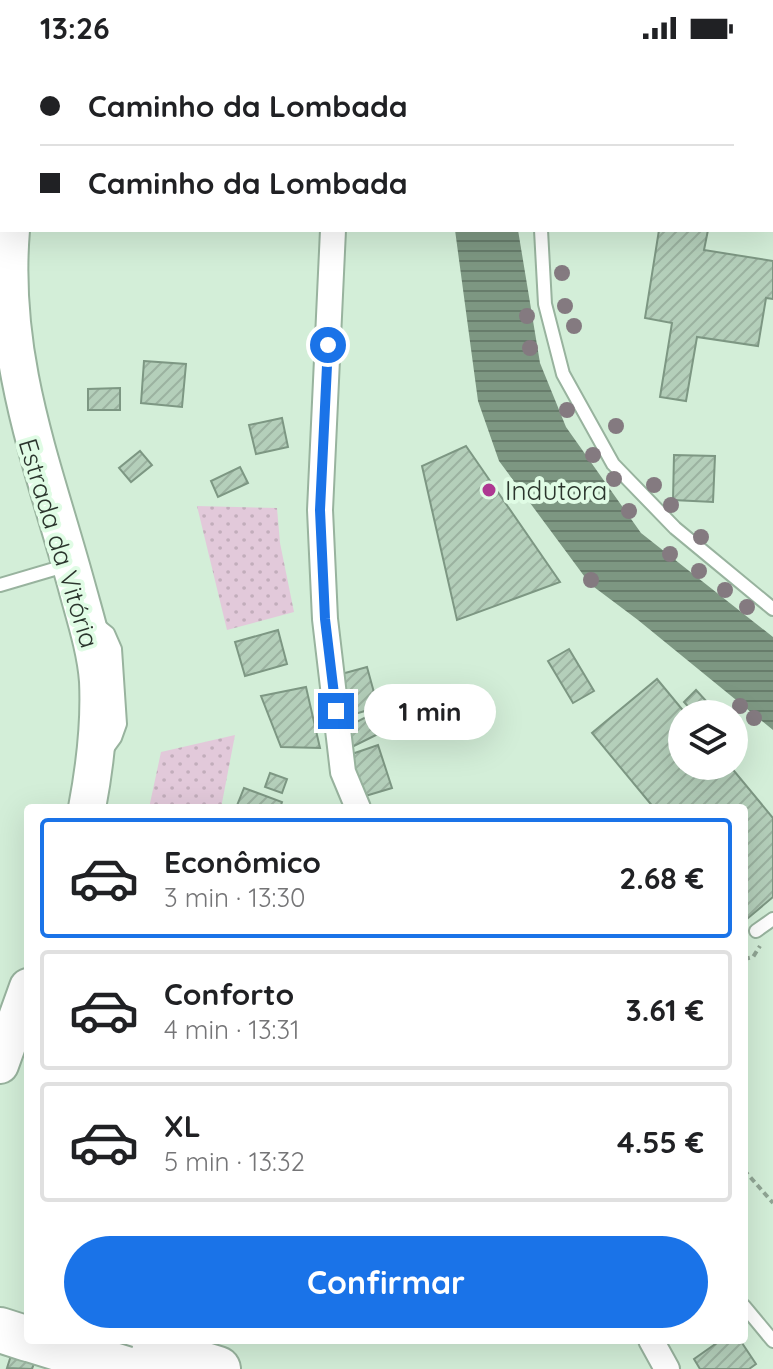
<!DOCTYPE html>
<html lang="pt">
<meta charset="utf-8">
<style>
:root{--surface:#fff;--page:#f2f2f2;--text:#202124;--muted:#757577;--line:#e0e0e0;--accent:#1a73e8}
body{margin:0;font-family:Quicksand,sans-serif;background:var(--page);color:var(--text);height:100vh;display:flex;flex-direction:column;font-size:30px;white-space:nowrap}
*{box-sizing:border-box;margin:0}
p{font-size:26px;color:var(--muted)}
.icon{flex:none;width:44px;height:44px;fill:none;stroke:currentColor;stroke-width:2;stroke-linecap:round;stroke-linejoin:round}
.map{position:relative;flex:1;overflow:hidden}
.details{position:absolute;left:24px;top:748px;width:724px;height:540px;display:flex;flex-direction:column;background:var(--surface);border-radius:8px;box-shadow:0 8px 32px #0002}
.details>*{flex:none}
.hud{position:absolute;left:0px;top:0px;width:774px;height:176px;box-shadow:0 8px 32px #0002;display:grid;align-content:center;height:176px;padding:0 40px;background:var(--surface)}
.controls{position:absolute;left:668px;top:644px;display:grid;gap:16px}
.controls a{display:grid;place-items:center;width:80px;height:80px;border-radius:50%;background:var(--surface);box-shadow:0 8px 32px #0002;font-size:40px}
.end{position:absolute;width:36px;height:36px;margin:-18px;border:10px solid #1a73e8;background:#fff;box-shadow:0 0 0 4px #fff}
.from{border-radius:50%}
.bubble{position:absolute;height:56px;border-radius:28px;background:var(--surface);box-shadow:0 8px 32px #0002;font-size:26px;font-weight:700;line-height:56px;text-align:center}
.hud b{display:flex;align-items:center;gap:28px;height:76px;font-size:30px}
.hud b+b{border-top:2px solid var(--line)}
.hud i{width:20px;height:20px;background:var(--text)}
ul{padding:14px 0 0;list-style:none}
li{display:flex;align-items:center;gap:24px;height:120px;margin:0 16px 12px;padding:0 24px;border:4px solid var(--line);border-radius:8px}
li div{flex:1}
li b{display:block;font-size:30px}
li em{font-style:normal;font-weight:700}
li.current{border-color:var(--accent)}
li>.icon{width:72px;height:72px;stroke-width:1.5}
.primary-button{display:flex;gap:16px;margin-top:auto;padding:16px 40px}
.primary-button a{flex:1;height:92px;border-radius:48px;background:var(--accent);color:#fff;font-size:32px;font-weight:700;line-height:92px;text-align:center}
.status{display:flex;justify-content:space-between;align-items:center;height:56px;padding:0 40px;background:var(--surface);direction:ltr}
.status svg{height:22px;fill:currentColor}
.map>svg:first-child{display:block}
.grass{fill:url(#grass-dots)}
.water{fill:url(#water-rules)}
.building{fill:url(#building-hatch);stroke:#7d9783;stroke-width:2}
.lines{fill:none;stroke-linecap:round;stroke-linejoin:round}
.lane-casing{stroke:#98b39e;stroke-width:16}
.street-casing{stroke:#98b39e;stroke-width:28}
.secondary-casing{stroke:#98b39e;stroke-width:40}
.highway-casing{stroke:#98b39e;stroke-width:48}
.path{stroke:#90a594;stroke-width:4;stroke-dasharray:6 4;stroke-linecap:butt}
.lane{stroke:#fff;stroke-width:12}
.street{stroke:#fff;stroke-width:24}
.secondary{stroke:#fff;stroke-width:36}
.highway{stroke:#fff;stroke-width:44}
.highway-bridge-casing{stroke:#98b39e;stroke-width:48;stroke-linecap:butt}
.highway-bridge{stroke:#fff;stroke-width:44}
.tree{fill:#847a80}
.route{stroke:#1a73e8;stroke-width:10}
.poi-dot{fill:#ae3992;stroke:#e0fce5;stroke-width:3}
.labels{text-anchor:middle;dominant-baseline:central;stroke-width:8;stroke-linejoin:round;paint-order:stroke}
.poi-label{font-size:26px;fill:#2b352d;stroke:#e0fce5;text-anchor:start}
.street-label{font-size:26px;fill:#2b352d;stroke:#e0fce5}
</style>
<div class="status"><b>13:26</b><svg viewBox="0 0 49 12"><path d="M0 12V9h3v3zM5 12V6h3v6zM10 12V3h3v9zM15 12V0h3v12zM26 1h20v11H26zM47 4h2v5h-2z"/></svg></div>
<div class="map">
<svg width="773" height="1313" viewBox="0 0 773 1313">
<defs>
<pattern id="grass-dots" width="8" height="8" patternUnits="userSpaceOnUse" patternTransform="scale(2)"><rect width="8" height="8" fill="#e2c9da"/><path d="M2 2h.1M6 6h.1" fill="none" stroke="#c2adbb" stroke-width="1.8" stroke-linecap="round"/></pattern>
<pattern id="water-rules" width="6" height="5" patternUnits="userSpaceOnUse" patternTransform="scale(2)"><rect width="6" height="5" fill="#7d9782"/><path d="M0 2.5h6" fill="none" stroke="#677c6b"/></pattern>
<pattern id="building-hatch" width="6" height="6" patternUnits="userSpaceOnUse" patternTransform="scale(2)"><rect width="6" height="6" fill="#b4cfba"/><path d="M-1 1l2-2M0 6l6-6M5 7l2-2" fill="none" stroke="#9bb2a0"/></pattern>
</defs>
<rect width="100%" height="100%" fill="#d3eed8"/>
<!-- grass -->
<path class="grass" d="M197 450 277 452 280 487 294 556 227 574Z
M235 679 221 752H149L161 696Z"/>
<!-- water -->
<path class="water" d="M455 174H518L540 307 566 371 641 477 773 581V674L638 564 590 528 499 405 478 345Z"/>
<!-- building -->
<path class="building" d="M629 0H773V105L772 2H628Z
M651 0H773V9L772 14V2H651Z
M659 174H708L704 194 773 205V243L766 242 758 290 697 281 686 345 660 341 672 267 645 262Z
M144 305 186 308 182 351 141 347Z
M120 332V354H88V333Z
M282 362 288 391 256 398 249 369Z
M466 390 560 526 457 564 422 410Z
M140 395 152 409 131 426 119 412Z
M674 399 715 400 713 446 673 444Z
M240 411 248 427 218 441 211 425Z
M278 574 287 608 245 620 235 586Z
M569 593 594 635 573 647 548 605Z
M367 611 378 651 345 661 334 620Z
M657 623 686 658H682V710H730L773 762V841L747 863 744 860V752H654L592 677Z
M306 631 320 692 281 691 261 640Z
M696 634 718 658H695L684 646Z
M368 660 378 678 350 692 341 674Z
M378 689 392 732 362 741 349 699Z
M270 717 287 723 282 737 265 731Z
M244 732 282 746 280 752H236Z
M721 1284H740L756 1308 749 1313H700L694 1303Z
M14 1290 37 1299 32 1313 7 1312Z"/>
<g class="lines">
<!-- lane casing -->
<g class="lane-casing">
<path id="lane" d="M562 2V0
M0 5 2 0
M541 174 545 248 563 318 613 408 675 472 773 553
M0 529 68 509
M98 569 108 577 115 593 120 668 115 682 107 693
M756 875 773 863
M744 1250 773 1285"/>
</g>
<!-- street casing -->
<g class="street-casing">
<path id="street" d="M338 2V0
M333 174 320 454 325 563 343 716 358 752
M651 1284 667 1313"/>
</g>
<!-- secondary casing -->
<g class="secondary-casing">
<path id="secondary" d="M54 2 55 0
M11 174C0 306 45 413 78 535 86 564 96 596 98 625 100 668 95 710 87 752
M0 1009 28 931"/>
</g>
<!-- highway casing -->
<g class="highway-casing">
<path id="highway" d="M0 1274 28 1283
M124 1284 218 1313"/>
</g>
<!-- path -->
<path class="path" d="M744 903 753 901 760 890
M744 1114 773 1147"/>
<!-- lane -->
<use href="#lane" class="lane"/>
<!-- street -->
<use href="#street" class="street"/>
<!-- secondary -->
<use href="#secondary" class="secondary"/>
<!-- highway -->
<use href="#highway" class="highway"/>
<!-- highway-bridge casing -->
<g class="highway-bridge-casing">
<path id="highway-bridge" d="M32 1284 126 1313"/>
</g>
<!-- highway-bridge -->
<use href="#highway-bridge" class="highway-bridge"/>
</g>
<!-- trees -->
<g class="tree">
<circle cx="562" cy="217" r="8"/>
<circle cx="565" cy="250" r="8"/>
<circle cx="527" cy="260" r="8"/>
<circle cx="574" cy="270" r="8"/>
<circle cx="530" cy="292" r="8"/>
<circle cx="567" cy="354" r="8"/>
<circle cx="616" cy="370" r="8"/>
<circle cx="593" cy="399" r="8"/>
<circle cx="614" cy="423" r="8"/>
<circle cx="654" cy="429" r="8"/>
<circle cx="671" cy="449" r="8"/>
<circle cx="629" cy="455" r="8"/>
<circle cx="701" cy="481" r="8"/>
<circle cx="670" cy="498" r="8"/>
<circle cx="699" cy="515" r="8"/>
<circle cx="591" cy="524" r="8"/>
<circle cx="725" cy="534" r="8"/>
<circle cx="747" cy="551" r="8"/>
<circle cx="740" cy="650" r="8"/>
<circle cx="754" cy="662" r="8"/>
</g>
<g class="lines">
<!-- route -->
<path class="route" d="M328 289 320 454 325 563 336 655"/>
</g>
<!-- markers -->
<circle class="poi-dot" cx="489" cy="434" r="8"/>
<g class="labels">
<!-- poi labels -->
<g class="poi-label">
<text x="505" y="434">Indutora</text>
</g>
<!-- street labels -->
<g class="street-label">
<text transform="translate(59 487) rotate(73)">Estrada da Vitória</text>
</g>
</g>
</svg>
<div class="controls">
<a><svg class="icon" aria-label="layers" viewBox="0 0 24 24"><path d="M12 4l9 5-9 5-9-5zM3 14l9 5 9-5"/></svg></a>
</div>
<i class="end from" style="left:328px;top:289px"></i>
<i class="end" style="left:336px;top:655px"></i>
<div class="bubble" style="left:364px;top:628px;width:132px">1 min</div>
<div class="hud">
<b><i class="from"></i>Caminho da Lombada</b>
<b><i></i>Caminho da Lombada</b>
</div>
<section class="details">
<ul>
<li class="current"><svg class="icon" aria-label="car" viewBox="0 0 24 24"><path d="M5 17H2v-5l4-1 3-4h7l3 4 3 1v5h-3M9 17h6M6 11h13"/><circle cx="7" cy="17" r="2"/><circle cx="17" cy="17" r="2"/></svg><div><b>Econômico</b><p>3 min · 13:30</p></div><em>2.68 €</em></li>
<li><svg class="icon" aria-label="car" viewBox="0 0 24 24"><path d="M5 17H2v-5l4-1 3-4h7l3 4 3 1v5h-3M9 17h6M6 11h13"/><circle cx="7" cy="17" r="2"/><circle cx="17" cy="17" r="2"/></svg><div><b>Conforto</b><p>4 min · 13:31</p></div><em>3.61 €</em></li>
<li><svg class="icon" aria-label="car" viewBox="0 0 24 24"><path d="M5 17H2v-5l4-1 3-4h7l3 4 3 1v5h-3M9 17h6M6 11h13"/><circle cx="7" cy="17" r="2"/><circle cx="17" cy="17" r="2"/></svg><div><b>XL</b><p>5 min · 13:32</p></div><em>4.55 €</em></li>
</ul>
<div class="primary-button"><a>Confirmar</a></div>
</section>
</div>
